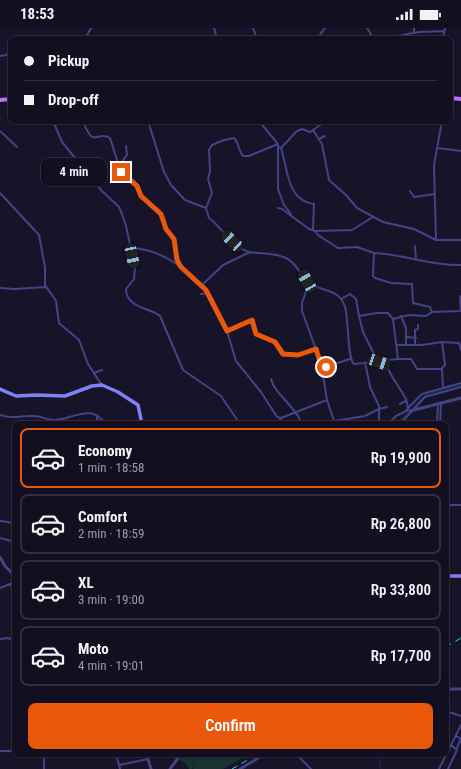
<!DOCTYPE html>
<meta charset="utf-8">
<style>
:root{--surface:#110f20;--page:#1e1d2d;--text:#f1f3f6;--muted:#9c9ca5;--line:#302f3e;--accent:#ea580c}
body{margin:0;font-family:"Roboto Condensed",sans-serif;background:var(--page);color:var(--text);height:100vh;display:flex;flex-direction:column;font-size:15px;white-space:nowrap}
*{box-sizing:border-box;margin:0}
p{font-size:13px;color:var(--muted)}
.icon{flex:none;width:22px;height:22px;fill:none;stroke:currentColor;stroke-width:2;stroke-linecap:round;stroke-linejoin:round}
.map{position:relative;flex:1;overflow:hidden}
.side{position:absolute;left:12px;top:393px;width:437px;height:336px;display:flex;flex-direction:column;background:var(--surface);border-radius:8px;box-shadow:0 1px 3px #0004,0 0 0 1px var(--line)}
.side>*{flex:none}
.guide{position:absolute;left:8px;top:8px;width:445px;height:88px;border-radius:8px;box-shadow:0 1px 3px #0004,0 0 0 1px var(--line);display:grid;align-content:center;height:88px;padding:0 16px;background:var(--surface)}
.end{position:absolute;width:18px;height:18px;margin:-9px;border:5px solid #ea580c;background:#fff;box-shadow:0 0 0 2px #fff}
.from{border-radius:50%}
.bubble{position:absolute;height:28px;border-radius:8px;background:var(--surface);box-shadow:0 1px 3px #0004,0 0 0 1px var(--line);font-size:13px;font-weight:600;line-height:28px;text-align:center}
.car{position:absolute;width:12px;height:24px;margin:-12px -6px;border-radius:5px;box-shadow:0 0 3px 1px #0007;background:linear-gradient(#222 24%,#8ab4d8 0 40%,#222 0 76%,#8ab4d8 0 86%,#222 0)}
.guide b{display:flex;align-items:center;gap:14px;height:38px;font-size:15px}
.guide b+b{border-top:1px solid var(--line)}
.guide i{width:10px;height:10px;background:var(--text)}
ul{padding:7px 0 0;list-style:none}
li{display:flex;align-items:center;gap:12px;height:60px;margin:0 8px 6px;padding:0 8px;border:2px solid var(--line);border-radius:8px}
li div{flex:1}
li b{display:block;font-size:15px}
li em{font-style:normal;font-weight:600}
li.on{border-color:var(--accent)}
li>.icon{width:36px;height:36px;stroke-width:1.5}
.primary-button{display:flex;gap:8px;margin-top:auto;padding:8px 16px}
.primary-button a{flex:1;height:46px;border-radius:8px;background:var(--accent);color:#fff;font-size:16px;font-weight:600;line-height:46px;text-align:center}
.status{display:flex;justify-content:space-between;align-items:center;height:28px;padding:0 20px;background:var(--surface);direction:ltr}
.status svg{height:11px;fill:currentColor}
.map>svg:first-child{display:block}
.green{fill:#173331}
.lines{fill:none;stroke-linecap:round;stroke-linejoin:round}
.stream{stroke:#142c4d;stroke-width:1}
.canal{stroke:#142c4d;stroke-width:2}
.minor{stroke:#434385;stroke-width:2}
.tertiary{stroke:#434385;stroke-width:3}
.secondary{stroke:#7f80f4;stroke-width:3.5}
.primary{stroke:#bd70f2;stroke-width:4}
.rail{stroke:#1cddeb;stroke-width:1;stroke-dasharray:6 5;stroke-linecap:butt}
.route{stroke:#ea580c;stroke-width:5}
</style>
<div class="status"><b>18:53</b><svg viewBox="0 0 49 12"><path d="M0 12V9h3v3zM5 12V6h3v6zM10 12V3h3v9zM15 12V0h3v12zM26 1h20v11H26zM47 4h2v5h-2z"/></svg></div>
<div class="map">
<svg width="461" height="741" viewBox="0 0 461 741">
<rect width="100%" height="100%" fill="#17142a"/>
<!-- green -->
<path class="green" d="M182 726H200L198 730 201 726H250L223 741H193L197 731 192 741H189L187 737 179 731Z"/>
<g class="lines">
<!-- stream -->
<path class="stream" d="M378 726 381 741"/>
<!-- canal -->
<path class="canal" d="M397 396 427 366 461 357"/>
<!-- minor -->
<path class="minor" d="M214 0 217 11
M253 0 257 11
M367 0 374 11
M414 0V5
M85 11 91 0
M317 11 325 0
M386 11 392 9
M393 11 392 9 419 4 444 3
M443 11 445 0
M0 28 6 27 11 22
M53 93 62 114 102 163 119 179 122 186 126 198 135 240 134 251 126 261C126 280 151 280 160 288L183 342 221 368 240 396
M83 93C94 122 96 102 110 110L121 144 137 158 141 168 163 190 165 199 174 211 175 226 180 238
M148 93 164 144 171 157 185 172 206 180 209 190C223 200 231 219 249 224
M259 93 278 116V161L284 177 291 186
M326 93 313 102 322 116 329 152 346 167 357 180 383 194 414 201 436 212
M442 93 434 137 436 212H461
M0 103 17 119
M319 111 325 108
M278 119 281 120C288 142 287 173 314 176L313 202
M281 120 297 103 302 101 310 104 313 102
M437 120 461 123
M119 138 127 127 126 118
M410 163 414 169 435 166
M0 165 39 207 45 239V257L56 273 59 295 79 312 88 336 101 356
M206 180 212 165 208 151 210 143 209 122 212 117 224 112 234 110C239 115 238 122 243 128H249L278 116
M278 180 282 181 309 201 315 203 352 202 373 189
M315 203 318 207 338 220 357 219 374 225
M415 218 416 232
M131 220C159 221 182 237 201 258L223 237 250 224C261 226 276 225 286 230 298 236 301 249 309 255 322 264 339 260 345 279 349 292 347 330 354 336L375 334 387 337 388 332 398 331 393 291 409 287 426 288 432 284 461 283
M309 255 302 275V283L321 335 327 372 335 396
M0 260 15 261 46 259
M207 265 227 303 236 333 261 364 277 389 281 390 327 372
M201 266 207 265 201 258
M341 271 350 266 356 271 359 288 377 285H388L393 291
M461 283 460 269 461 268
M432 284 430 279 413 275 412 256 391 255 375 250 373 248 374 225C404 226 430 238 461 237
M359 288 363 304 378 334
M401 288 406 300V316
M227 303 252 292 256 306 275 314 284 326 299 327 316 321
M407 309 416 310
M442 314 459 315 461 322
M396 317H422L442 314 445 337 441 341H417L411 331H398
M415 317V302L418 301V297
M365 334 370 359 379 378V381L387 379
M387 337C389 350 412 371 407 382
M322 340 350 331
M442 341 443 360
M94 345 102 342
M271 351C275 367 295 377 302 396
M400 376 406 373
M408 380 422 366 461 355
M0 387C12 392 22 387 34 388 41 388 47 392 55 392 73 391 93 375 105 396
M280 391 283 396
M335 393 365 388 379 381V396
M41 396 49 392
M97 396V388
M388 396 396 388 408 382
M400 396 425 369 461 359
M437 396 438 375
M440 396 441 376
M446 477H461
M0 493 15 495
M0 510 15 514
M10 556 15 565
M0 560 15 554
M0 611 8 610 15 613
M446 683 461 688
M456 708 461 711 457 720
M0 723H15
M44 726V741
M85 726V728
M116 726 119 737 148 731
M296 726 311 741
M119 737 120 741
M439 741 461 697
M448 741 457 722 451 717"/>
<!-- tertiary -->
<path class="tertiary" d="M410 383 461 370
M0 529 5 538 15 548
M446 661H461
M150 726 148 731 151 741
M170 741 181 726
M240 741 265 726"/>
<!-- secondary -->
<path class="secondary" d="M0 361 16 368 36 367 65 368 92 358 102 357 118 364 138 377 142 396
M446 548H461"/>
<!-- primary -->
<path class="primary" d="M450 70 461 71
M0 72 11 71"/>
<!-- rail -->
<path class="rail" d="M446 619 461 610
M232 741 258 726"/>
</g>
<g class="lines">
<!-- route -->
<path class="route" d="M121 144 137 158 141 168 161 186 166 201 174 211 177 232 181 239 206 262 227 303 252 292 256 306 275 314 283 326 298 327 316 321 322 340 326 339"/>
</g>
</svg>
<i class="end from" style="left:326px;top:339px"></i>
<i class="end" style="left:121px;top:144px"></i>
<div class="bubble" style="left:41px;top:130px;width:66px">4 min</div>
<i class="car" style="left:232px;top:213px;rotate:313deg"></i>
<i class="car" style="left:132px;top:228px;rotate:168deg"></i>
<i class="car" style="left:307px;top:253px;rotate:330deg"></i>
<i class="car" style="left:379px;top:334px;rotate:109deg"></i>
<div class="guide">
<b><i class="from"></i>Pickup</b>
<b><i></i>Drop-off</b>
</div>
<section class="side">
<ul>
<li class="on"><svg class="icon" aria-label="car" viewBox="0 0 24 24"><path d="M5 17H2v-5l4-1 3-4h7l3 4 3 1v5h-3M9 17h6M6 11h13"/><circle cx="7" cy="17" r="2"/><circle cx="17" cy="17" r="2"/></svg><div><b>Economy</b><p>1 min · 18:58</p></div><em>Rp 19,900</em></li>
<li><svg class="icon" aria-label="car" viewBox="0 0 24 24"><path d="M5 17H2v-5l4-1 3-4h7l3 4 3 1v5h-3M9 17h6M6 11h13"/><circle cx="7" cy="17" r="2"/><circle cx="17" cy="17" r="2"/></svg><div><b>Comfort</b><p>2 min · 18:59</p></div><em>Rp 26,800</em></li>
<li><svg class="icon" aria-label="car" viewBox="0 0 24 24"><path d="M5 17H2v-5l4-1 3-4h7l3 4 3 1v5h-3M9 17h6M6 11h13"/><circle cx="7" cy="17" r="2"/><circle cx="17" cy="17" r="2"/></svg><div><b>XL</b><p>3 min · 19:00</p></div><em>Rp 33,800</em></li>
<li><svg class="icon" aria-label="car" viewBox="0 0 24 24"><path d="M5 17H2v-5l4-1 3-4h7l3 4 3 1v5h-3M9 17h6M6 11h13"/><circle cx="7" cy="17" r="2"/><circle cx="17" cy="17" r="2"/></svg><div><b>Moto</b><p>4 min · 19:01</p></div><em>Rp 17,700</em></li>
</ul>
<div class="primary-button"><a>Confirm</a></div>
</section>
</div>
